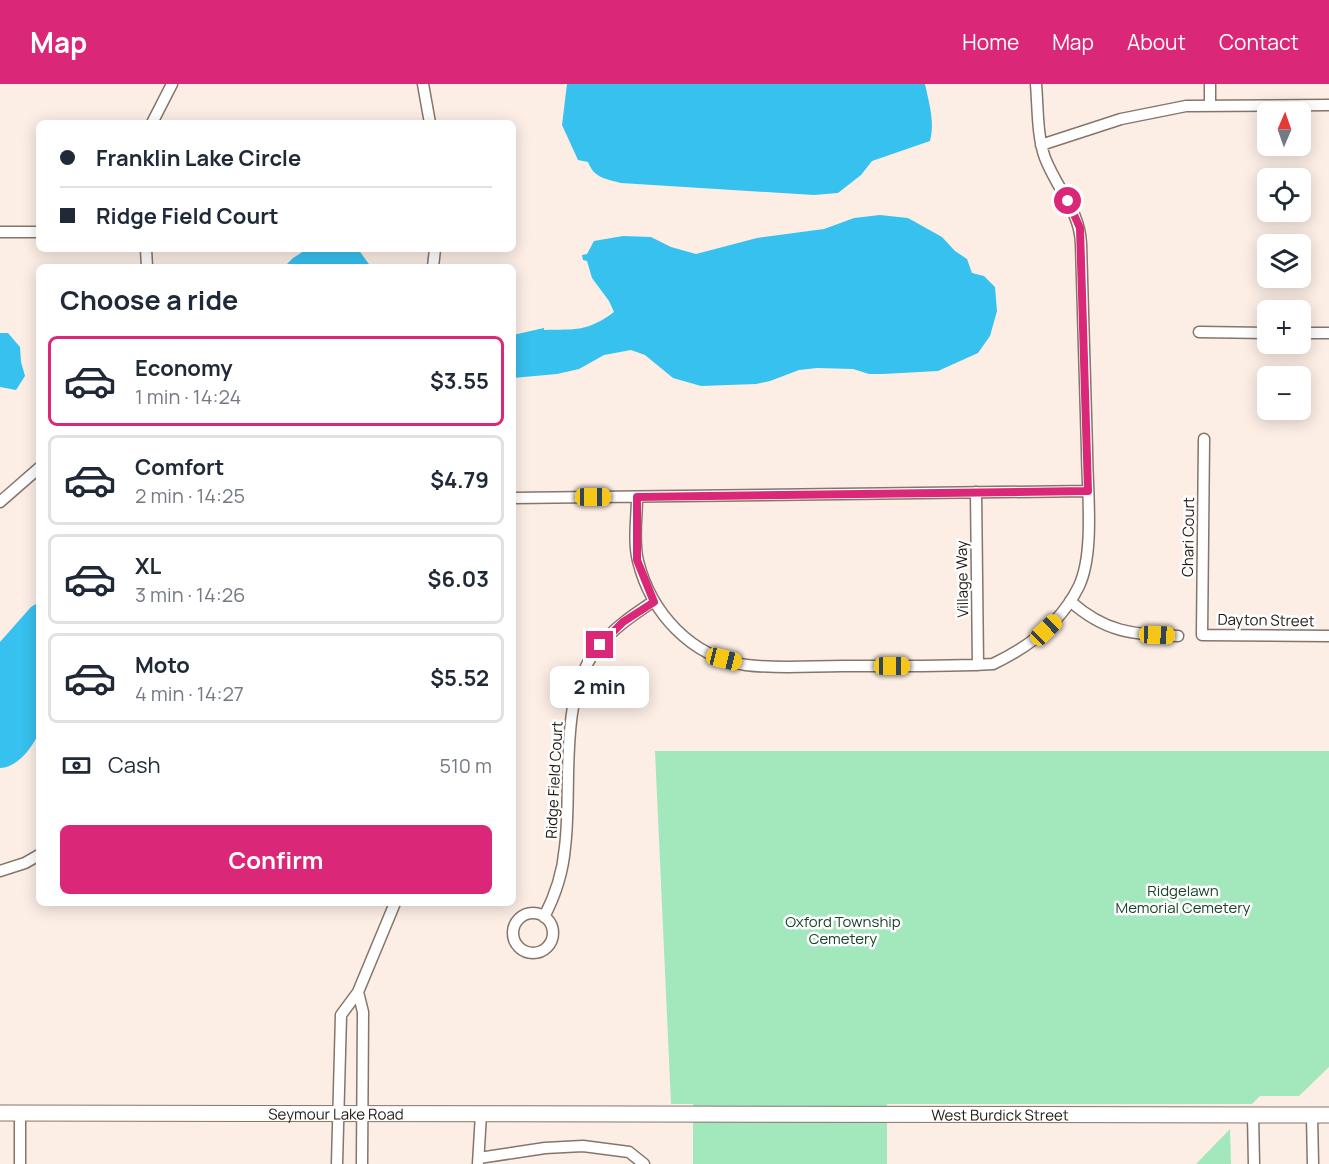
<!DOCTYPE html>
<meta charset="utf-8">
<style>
:root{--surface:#fff;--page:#f6f6f7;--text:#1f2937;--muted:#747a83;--line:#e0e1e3;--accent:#db2777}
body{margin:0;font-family:Manrope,sans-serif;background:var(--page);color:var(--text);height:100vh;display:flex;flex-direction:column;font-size:22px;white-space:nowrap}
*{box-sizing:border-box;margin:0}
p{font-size:20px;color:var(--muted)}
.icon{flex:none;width:33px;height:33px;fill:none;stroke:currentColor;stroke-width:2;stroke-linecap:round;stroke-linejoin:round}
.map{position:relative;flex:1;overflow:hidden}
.details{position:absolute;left:36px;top:180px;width:480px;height:642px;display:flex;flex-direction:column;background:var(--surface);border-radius:9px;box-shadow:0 3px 15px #0003}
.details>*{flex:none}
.top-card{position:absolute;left:36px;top:36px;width:480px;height:132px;border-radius:9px;box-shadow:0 3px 15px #0003;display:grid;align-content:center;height:132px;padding:0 24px;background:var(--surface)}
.needle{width:39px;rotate:2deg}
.fabs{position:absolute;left:1257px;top:18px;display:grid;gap:12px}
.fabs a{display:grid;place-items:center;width:54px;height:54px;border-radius:9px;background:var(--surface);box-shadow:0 3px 15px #0003;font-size:30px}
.end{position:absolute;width:27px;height:27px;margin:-14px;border:8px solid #db2777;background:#fff;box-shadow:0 0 0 3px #fff}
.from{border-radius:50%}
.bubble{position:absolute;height:42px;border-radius:9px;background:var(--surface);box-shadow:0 3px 15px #0003;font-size:20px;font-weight:700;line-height:42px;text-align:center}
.car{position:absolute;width:18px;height:36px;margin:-18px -9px;border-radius:8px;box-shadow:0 0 4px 2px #0007;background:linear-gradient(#f5c518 24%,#345 0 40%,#f5c518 0 76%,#345 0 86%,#f5c518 0)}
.top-card b{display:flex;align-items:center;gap:21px;height:57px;font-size:22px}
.top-card b+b{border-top:2px solid var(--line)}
.top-card i{width:15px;height:15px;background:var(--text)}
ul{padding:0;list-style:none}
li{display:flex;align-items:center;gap:18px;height:90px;margin:0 12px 9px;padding:0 12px;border:3px solid var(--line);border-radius:9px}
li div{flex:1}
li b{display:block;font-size:22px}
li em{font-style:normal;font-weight:700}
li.on{border-color:var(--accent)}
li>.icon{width:54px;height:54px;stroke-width:1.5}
h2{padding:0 24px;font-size:27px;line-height:72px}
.pay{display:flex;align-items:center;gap:15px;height:66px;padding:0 24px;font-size:22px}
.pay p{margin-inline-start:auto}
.action{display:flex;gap:12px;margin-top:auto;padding:12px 24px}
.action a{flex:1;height:69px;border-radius:9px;background:var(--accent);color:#fff;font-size:24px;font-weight:700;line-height:69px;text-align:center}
header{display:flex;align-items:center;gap:36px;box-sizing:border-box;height:84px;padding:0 30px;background:var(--accent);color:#fff}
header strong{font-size:28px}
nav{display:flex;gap:33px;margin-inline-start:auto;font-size:21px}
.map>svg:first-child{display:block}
.green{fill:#a3e7bc}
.water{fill:#37c1ee}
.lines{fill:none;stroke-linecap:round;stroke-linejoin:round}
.street-casing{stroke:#85756a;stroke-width:13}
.secondary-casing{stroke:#85756a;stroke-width:17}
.street{stroke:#fff;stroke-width:10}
.secondary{stroke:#fff;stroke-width:15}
.route{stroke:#db2777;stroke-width:8}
.labels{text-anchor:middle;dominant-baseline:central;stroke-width:5;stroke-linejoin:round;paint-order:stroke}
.street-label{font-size:15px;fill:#1e1814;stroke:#fefefe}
.park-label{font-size:15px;fill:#19432b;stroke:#fefefe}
</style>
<header>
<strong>Map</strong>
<nav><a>Home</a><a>Map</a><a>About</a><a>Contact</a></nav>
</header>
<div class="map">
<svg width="1329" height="1080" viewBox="0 0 1329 1080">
<rect width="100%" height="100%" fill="#fceee5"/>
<!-- green -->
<path class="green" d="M655 667H1329V983L1299 1012H1260L1252 1020H887V1080H693V1020H671Z
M1230 1045 1231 1080H1196Z"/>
<!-- water -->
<path class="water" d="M567 0H925C929 19 935 38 930 57L872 77 861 91 838 109 814 111 621 99C606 95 594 94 588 78L578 76 562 41Z
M880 131 908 134 942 153 955 167 967 175 972 189 984 192 995 203 997 227 990 252 978 269 938 287 883 290H869L853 285 817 284 799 286 770 297 756 300 701 302 673 294 645 271 631 266 604 271 579 285 557 290 513 294V251L544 244V246C576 245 587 248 614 228L609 217 592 194 587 177 583 176 582 171 587 170 594 157 623 152 651 153 671 163 696 170 757 154 824 145 854 134Z
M307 165H358L371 183H284L293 174Z
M0 249H8L20 263 21 278 25 292 16 306 0 303Z
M39 518V649C31 665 18 683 0 684V558L31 523Z"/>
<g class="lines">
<!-- street casing -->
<g class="street-casing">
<path id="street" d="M423 0 430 39
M1210 0V22
M152 39 172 0
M1041 61 1121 35 1186 22 1329 21
M0 148H39
M146 165 147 183
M433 183 435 165
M1199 248 1268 249
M1300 249H1329
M1204 355 1202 551 1329 552
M976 408 978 581
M637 413C637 433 633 457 638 477 651 529 691 573 746 581 778 585 811 582 842 582 892 582 943 583 993 580 1029 563 1061 539 1079 502 1095 468 1087 404 1087 366 1085 297 1083 229 1081 160 1080 127 1057 105 1045 74 1037 52 1038 24 1036 0
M513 414 1088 407
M0 418 39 384
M1070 517C1106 549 1132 550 1178 552
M0 787 25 779 39 771
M513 849a20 20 0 1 1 40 0a20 20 0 1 1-40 0Z
M544 833C555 812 563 787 565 763 573 701 556 610 601 560 616 542 635 530 654 517
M358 908 363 928 362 1080
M1253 1031 1254 1080
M1312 1031 1313 1080
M479 1074 545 1064 583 1062 629 1068 644 1080
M20 1080V1029
M337 1080 341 931 358 908 395 819
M478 1080 481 1030"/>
</g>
<!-- secondary casing -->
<g class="secondary-casing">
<g id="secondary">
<path id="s1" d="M0 1029 1329 1031"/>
</g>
</g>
<!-- street -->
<use href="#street" class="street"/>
<!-- secondary -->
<use href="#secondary" class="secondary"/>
</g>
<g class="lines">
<!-- route -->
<path class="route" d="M600 561 623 538 654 518 637 476V413L1088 407 1080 144 1068 117"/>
</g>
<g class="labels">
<!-- street labels -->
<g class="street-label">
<text transform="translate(1188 453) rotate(-89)">Chari Court</text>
<text transform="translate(962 495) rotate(-91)">Village Way</text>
<text transform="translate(1266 536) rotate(1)">Dayton Street</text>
<text transform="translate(554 696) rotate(-87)">Ridge Field Court</text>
<text stroke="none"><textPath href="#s1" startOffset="336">Seymour Lake Road</textPath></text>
<text stroke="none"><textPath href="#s1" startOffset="1000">West Burdick Street</textPath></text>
</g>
<!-- park labels -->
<g class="park-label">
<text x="1183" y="806">Ridgelawn<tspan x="1183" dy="17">Memorial Cemetery</tspan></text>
<text x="843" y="837">Oxford Township<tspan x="843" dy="17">Cemetery</tspan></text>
</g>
</g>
</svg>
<div class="fabs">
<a><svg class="needle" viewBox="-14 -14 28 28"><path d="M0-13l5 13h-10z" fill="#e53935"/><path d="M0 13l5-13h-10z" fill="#747a83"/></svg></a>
<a><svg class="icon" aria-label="locate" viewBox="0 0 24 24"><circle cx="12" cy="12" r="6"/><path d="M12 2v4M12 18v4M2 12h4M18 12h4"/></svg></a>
<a><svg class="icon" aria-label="layers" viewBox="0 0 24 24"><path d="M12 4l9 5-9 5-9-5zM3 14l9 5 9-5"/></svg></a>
<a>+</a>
<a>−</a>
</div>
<i class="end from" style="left:1068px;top:117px"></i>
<i class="end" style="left:600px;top:561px"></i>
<div class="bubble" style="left:550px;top:582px;width:99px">2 min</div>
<i class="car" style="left:593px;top:413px;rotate:90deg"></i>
<i class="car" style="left:1046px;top:546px;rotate:46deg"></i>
<i class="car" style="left:1157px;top:551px;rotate:92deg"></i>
<i class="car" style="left:724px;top:575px;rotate:104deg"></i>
<i class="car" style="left:892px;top:582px;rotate:90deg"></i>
<div class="top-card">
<b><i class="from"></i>Franklin Lake Circle</b>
<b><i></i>Ridge Field Court</b>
</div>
<section class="details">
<h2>Choose a ride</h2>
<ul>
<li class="on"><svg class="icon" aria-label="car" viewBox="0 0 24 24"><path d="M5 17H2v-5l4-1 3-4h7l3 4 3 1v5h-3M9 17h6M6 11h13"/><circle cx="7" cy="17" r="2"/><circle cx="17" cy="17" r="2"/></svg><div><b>Economy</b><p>1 min · 14:24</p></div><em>$3.55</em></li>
<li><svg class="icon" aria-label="car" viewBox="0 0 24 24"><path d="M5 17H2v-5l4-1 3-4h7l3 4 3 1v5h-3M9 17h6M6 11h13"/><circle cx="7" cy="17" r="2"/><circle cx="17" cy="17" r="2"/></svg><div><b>Comfort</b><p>2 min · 14:25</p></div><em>$4.79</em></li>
<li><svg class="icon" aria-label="car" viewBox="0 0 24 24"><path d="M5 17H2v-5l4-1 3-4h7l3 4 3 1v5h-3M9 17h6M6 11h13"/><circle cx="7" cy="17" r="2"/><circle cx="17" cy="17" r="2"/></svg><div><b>XL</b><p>3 min · 14:26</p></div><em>$6.03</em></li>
<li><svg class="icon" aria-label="car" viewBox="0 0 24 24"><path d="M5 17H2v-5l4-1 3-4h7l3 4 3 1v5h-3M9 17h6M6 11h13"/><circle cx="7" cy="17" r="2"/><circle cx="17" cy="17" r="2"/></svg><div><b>Moto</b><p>4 min · 14:27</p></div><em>$5.52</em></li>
</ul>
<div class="pay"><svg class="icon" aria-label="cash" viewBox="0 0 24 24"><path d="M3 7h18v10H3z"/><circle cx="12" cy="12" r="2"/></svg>Cash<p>510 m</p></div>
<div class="action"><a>Confirm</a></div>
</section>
</div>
